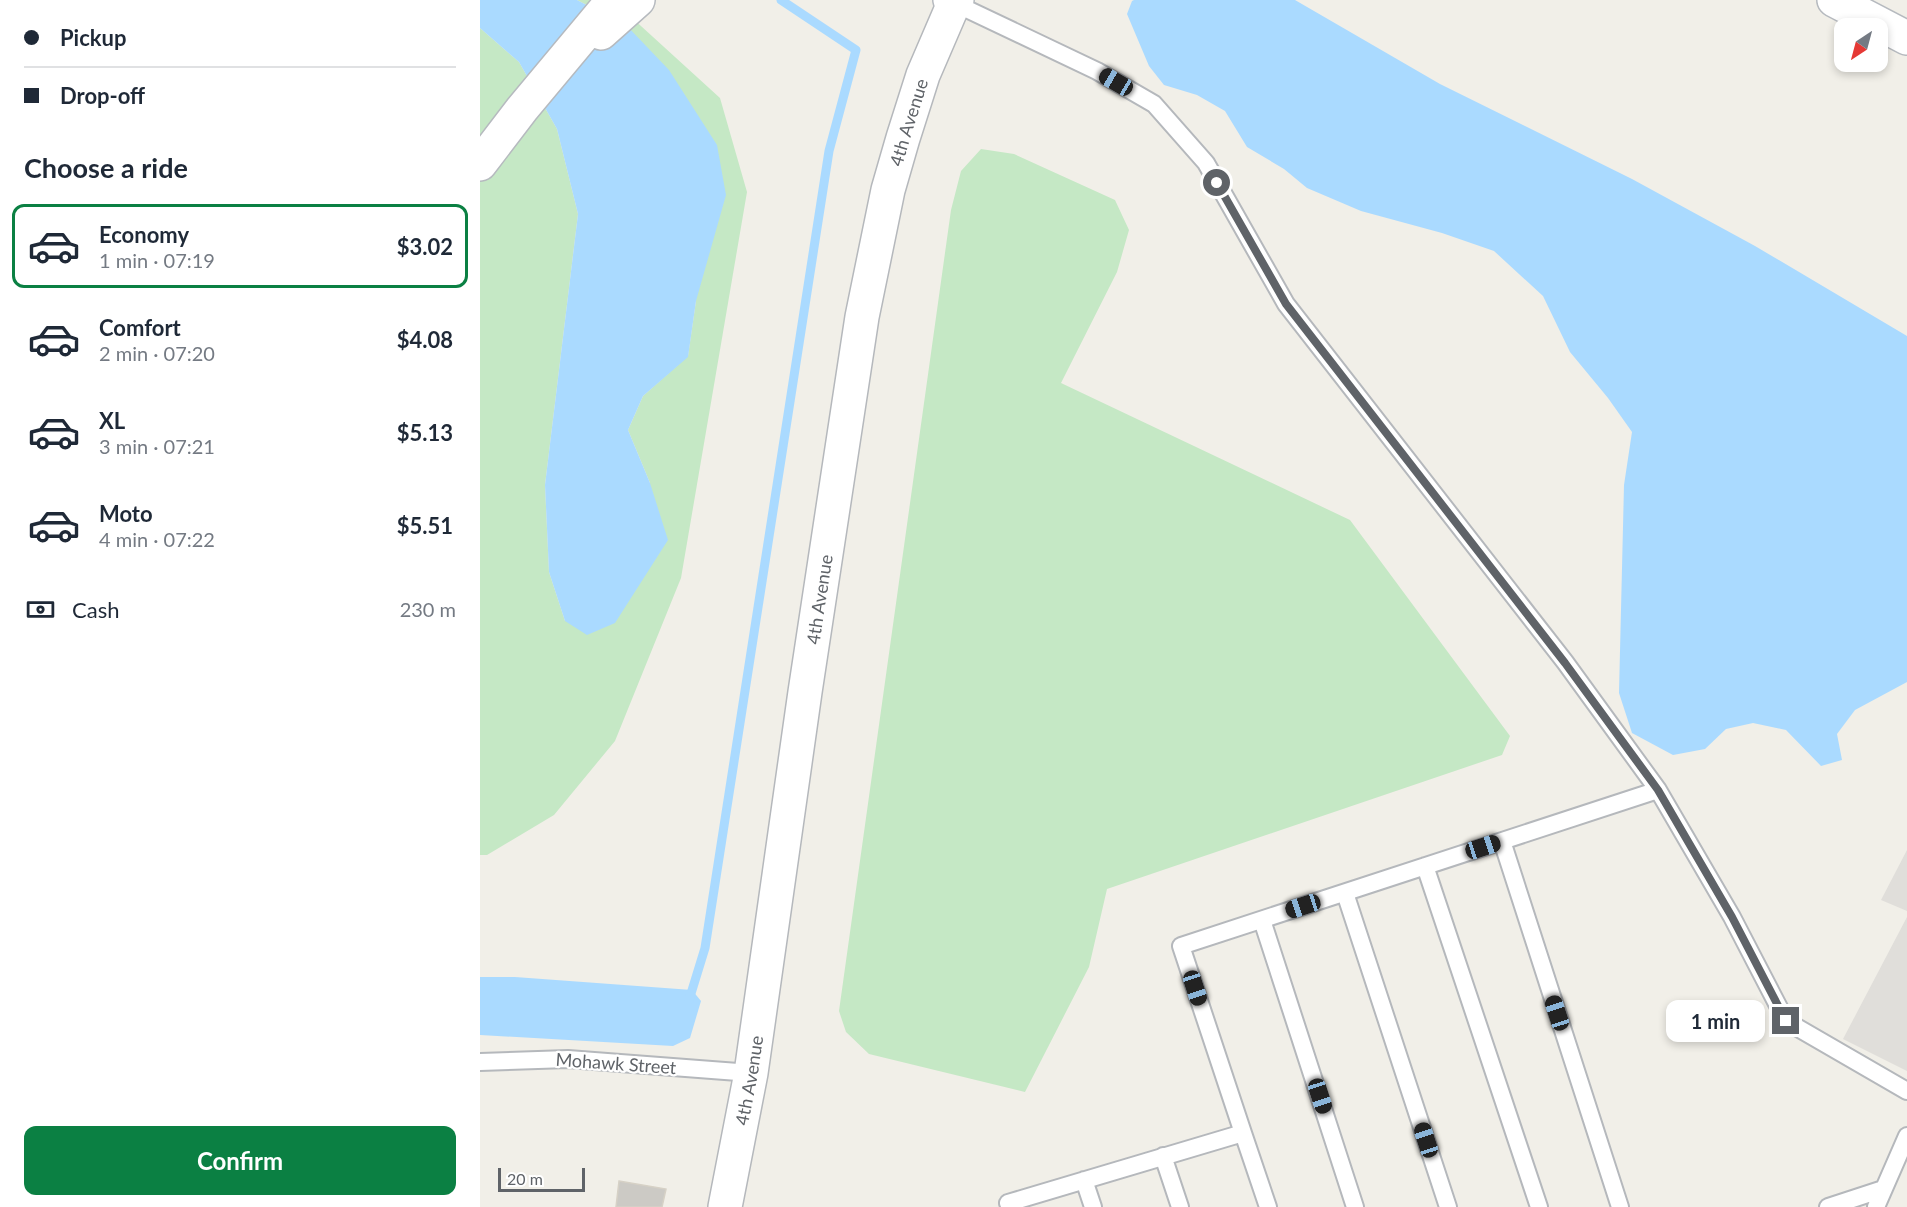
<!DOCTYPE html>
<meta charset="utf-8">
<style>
:root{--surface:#fff;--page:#f2f2f3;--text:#1f2937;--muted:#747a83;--line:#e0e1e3;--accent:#0b8043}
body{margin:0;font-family:Lato,sans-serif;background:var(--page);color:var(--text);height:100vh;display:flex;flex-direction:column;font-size:22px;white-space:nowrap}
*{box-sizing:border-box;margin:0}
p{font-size:20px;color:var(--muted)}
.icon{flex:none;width:33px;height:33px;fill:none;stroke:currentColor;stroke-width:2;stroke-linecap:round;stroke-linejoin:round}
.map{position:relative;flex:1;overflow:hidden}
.side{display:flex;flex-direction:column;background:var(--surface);width:480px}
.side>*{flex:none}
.guide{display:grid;align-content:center;height:132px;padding:0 24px;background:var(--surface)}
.needle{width:39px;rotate:216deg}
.tools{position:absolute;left:1354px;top:18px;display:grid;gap:12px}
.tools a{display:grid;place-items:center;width:54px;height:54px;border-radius:12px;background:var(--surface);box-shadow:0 3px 9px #0003;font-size:30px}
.scale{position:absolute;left:18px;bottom:15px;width:87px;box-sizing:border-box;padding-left:6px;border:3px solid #5f6368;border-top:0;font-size:16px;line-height:21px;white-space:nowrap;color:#5f6368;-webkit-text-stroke:4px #fff;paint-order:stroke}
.end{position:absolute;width:27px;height:27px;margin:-14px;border:8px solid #5f6368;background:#fff;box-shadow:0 0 0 3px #fff}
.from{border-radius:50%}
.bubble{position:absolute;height:42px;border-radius:12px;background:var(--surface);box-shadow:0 3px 9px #0003;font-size:20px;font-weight:700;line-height:42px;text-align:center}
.car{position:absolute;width:18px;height:36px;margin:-18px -9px;border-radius:8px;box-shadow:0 0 4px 2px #0007;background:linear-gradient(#222 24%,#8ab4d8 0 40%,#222 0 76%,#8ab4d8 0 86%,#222 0)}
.guide b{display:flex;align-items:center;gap:21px;height:57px;font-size:22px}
.guide b+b{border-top:2px solid var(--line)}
.guide i{width:15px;height:15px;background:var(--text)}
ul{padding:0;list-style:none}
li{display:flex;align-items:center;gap:18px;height:84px;margin:0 12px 9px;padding:0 12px;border:3px solid transparent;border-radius:12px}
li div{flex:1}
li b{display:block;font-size:22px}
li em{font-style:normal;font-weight:700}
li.selected{border-color:var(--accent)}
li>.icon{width:54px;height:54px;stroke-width:1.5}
h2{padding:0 24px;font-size:27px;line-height:72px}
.pay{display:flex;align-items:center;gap:15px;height:66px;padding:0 24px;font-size:22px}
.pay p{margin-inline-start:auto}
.action{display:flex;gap:12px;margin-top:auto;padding:12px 24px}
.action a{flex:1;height:69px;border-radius:12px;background:var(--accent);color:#fff;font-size:24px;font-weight:700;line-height:69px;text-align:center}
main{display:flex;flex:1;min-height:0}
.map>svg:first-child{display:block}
.industrial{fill:#e0deda}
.green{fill:#c5e8c5}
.water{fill:#aadaff}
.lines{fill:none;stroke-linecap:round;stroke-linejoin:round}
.stream{stroke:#aadaff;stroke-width:9}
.building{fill:#cccac5;stroke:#d6d1c6;stroke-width:1.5}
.lane-casing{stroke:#b5b8bc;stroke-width:20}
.street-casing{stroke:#b5b8bc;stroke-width:36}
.secondary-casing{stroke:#b6babf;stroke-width:36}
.lane{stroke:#fff;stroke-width:16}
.street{stroke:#fff;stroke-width:33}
.secondary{stroke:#fff;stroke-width:33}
.route{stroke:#5f6368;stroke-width:8}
.labels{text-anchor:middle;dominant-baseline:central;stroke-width:4.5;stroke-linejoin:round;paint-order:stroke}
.street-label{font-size:18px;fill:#5f6368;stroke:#fff}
</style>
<main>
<section class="side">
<div class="guide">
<b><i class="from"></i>Pickup</b>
<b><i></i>Drop-off</b>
</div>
<h2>Choose a ride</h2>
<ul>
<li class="selected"><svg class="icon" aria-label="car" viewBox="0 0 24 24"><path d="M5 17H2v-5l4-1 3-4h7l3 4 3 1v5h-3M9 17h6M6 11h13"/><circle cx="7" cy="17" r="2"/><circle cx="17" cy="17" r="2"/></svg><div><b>Economy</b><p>1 min · 07:19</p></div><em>$3.02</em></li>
<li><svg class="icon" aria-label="car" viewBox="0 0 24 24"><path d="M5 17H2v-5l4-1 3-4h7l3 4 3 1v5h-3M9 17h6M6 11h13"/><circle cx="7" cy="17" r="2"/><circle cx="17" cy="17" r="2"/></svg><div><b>Comfort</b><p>2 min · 07:20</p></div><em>$4.08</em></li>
<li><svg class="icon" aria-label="car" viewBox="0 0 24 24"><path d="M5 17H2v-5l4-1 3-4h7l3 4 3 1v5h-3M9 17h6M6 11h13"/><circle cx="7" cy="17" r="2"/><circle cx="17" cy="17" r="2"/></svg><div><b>XL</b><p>3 min · 07:21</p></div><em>$5.13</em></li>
<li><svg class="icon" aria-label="car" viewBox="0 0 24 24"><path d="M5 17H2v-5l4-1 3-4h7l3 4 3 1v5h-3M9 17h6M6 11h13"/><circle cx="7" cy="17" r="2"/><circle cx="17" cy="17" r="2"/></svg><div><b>Moto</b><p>4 min · 07:22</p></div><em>$5.51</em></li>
</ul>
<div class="pay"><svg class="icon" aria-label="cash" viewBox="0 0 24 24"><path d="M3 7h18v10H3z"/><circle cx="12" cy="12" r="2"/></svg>Cash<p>230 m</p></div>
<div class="action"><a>Confirm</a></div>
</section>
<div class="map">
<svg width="1427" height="1207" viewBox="0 0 1427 1207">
<rect width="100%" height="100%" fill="#f1efe8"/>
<!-- industrial -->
<path class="industrial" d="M1427 850V911L1401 900Z
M1427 917V1071L1363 1039Z"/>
<!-- green -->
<path class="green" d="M97 0H116L150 16 240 98 267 192 201 578 135 741 74 815 7 855H0V28L39 62 77 129 98 214 65 485 69 572 85 621 170 483 148 430 163 396 208 356 216 301 147 26Z
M501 149 534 154 635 200 649 230 637 272 581 383 870 520 1030 736 1022 755 627 889 609 967 545 1092 389 1054 366 1032 359 1011 471 210 481 171Z"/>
<!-- water -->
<path class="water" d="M0 0H97L147 26 189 70 237 145 246 195 216 301 208 357 163 396 148 430 170 483 188 540 135 623 107 635 85 621 69 572 65 485 98 214 77 129 39 62 0 28Z
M654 0H815L960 84 1152 179 1275 246 1427 336V682L1375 710 1357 734 1362 760 1341 766 1306 730 1273 723 1246 729 1225 749 1193 755 1152 733 1139 693 1144 485 1152 432 1128 398 1090 352 1063 296 1014 251 962 233 881 211 827 188 804 169 767 147 745 111 717 95 684 85 669 66 647 14 652 1Z
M0 977H35L212 990 221 1001 210 1038 193 1046 0 1035Z"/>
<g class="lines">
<!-- stream -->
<path class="stream" d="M209 1000 225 948 349 151 376 50 301 0"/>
</g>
<!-- building -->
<path class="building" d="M139 1181 186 1189 182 1207H136Z"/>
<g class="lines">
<!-- lane casing -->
<g class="lane-casing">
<path id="lane" d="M474 3 617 71 674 104 726 163 806 304 1085 662 1178 790 1252 917 1306 1021 1427 1091
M1022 841 1140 1207
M945 866 1059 1207
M865 893 968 1207
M782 920 875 1207
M0 1062 88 1059 271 1073
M763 1133 788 1207
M683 1156 700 1207
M604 1180 613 1207
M530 1207 528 1203 763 1133 701 946 1178 790
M1348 1207 1403 1189
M1396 1207 1427 1136"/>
</g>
<!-- street casing -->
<g class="street-casing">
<g id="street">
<path id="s1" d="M245 1207 271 1073 325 692 382 317 408 190 423 138 443 75 474 3"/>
</g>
</g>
<!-- secondary casing -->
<g class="secondary-casing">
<path id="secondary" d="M470 0 474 3 477 0
M1354 0 1427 38
M121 33 158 0
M0 164 42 109 133 0"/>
</g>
<!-- lane -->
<use href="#lane" class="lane"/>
<!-- street -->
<use href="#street" class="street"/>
<!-- secondary -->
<use href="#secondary" class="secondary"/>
</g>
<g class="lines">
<!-- route -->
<path class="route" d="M737 183 806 304 1085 663 1178 790 1252 917 1306 1021"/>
</g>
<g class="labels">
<!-- street labels -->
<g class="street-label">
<text stroke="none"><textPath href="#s1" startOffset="1101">4th Avenue</textPath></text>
<text stroke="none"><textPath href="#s1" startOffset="615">4th Avenue</textPath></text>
<text transform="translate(136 1063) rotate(4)">Mohawk Street</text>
<text stroke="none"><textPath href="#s1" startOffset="129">4th Avenue</textPath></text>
</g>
</g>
</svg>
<div class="tools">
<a><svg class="needle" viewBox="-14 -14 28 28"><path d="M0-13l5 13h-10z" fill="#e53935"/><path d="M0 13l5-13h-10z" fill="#747a83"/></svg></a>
</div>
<div class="scale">20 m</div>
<i class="end from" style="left:737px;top:183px"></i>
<i class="end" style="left:1306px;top:1021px"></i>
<div class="bubble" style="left:1186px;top:1000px;width:99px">1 min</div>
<i class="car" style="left:636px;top:82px;rotate:300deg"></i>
<i class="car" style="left:1003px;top:847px;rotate:72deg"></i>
<i class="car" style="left:823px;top:906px;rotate:252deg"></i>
<i class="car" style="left:715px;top:988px;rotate:162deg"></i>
<i class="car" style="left:1077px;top:1013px;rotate:342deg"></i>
<i class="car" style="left:840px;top:1096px;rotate:162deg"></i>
<i class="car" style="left:946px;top:1140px;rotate:342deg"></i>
</div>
</main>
